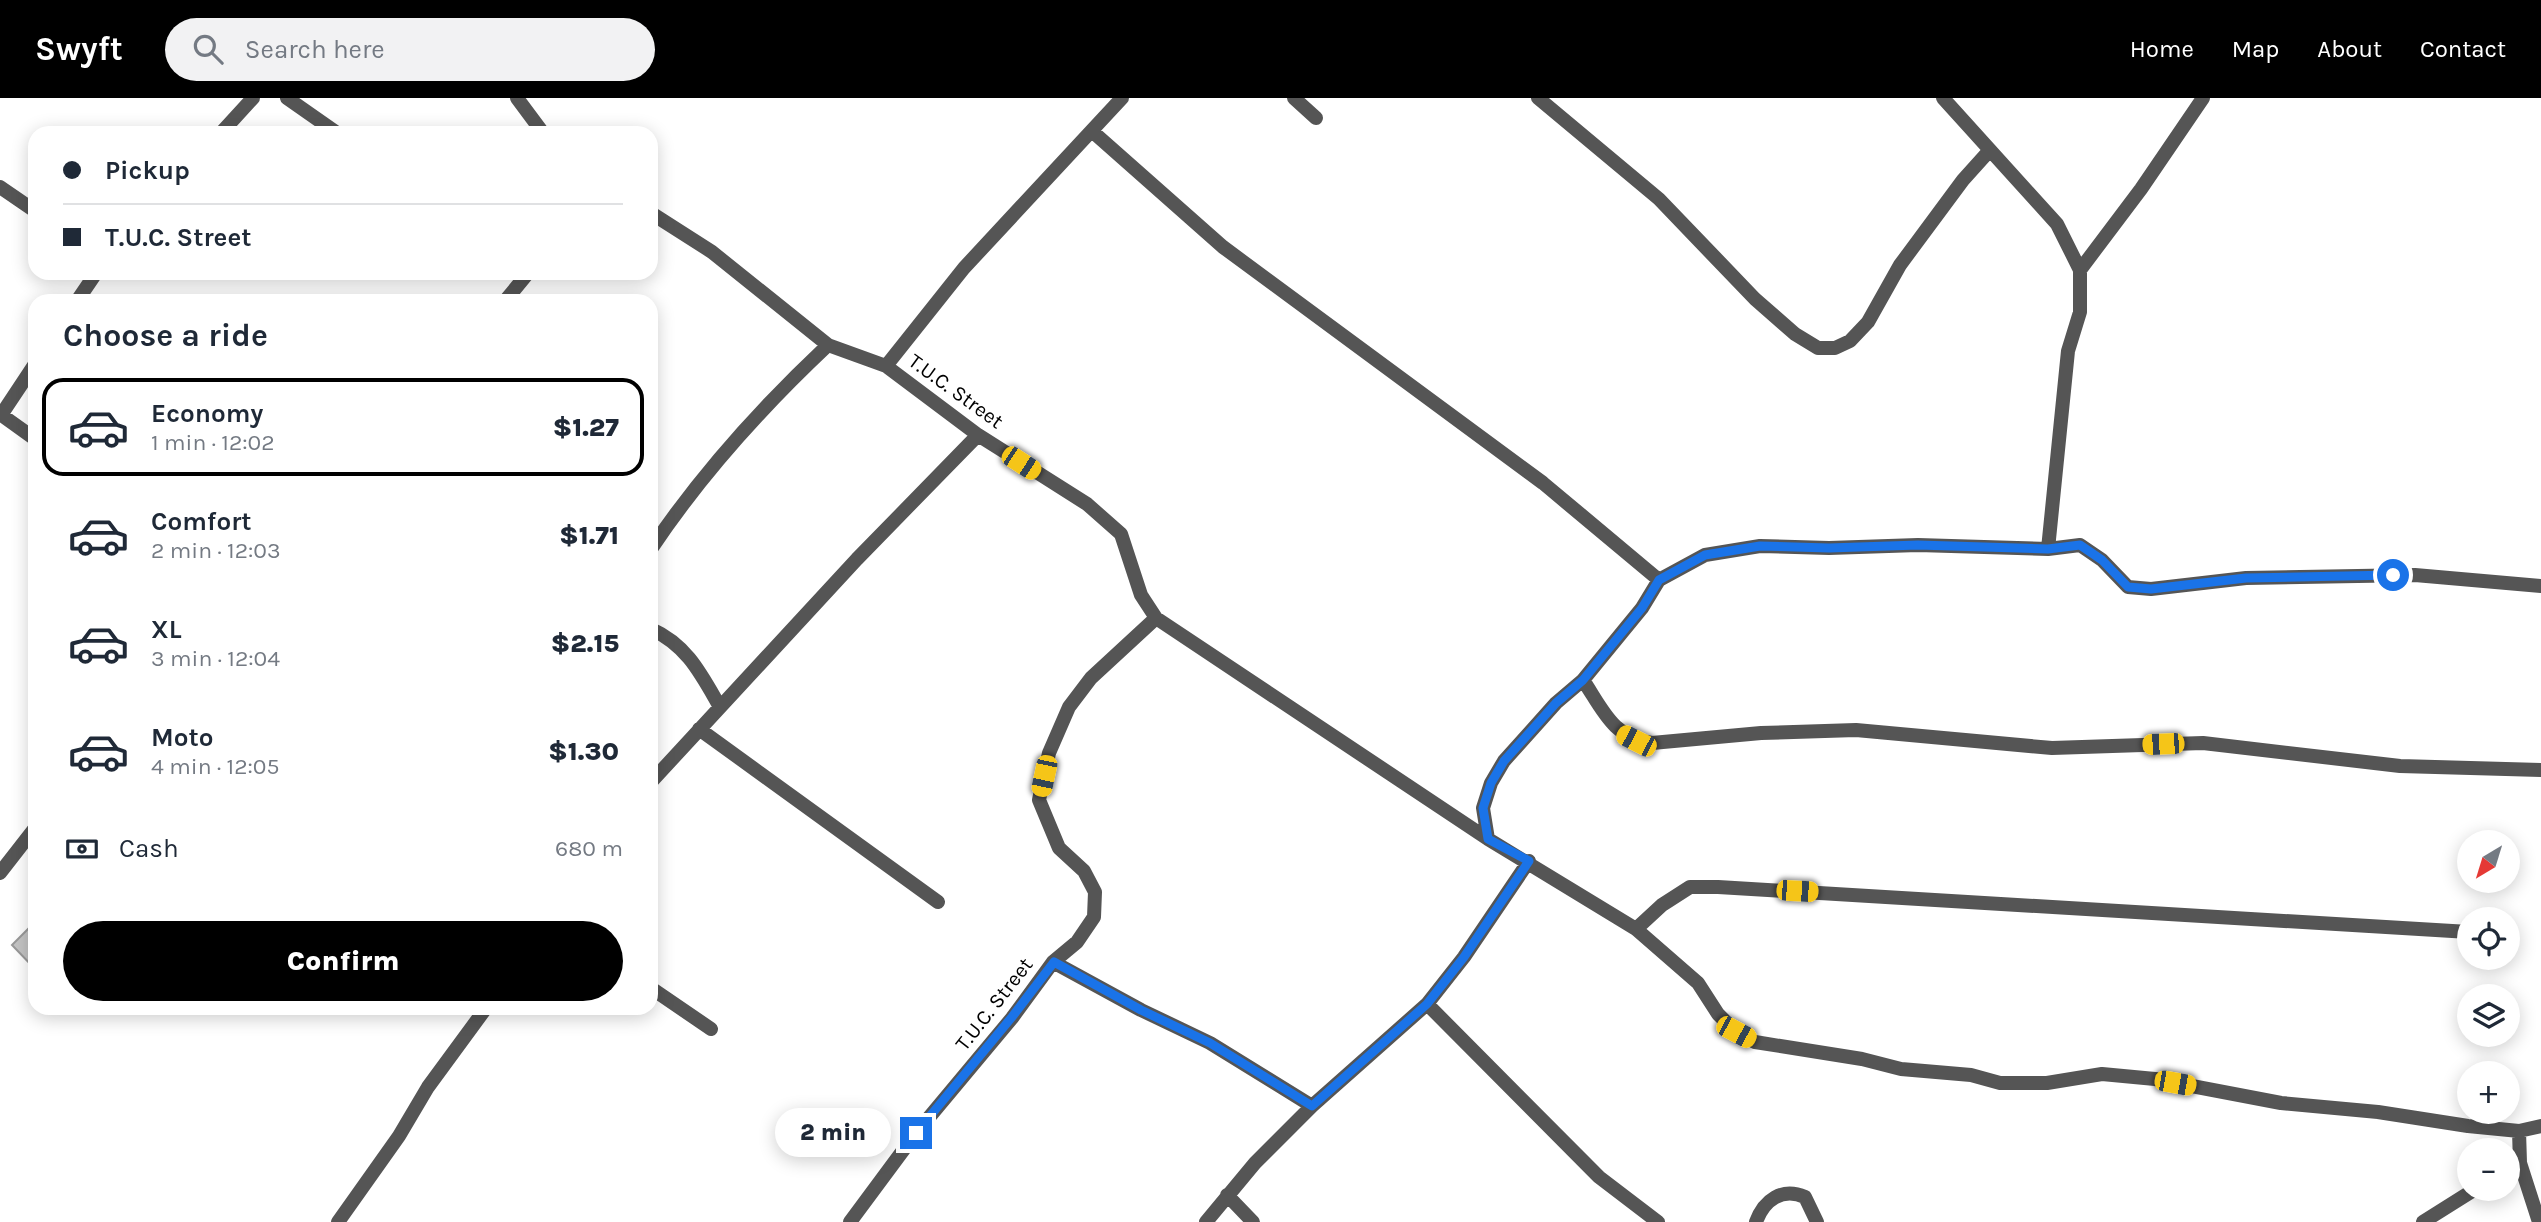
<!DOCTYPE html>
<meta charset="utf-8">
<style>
:root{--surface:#fff;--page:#f2f2f3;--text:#1f2937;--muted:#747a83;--line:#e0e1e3;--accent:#000}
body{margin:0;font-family:Karla,sans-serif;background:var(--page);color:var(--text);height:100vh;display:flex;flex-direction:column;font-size:26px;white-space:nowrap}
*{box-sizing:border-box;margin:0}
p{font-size:23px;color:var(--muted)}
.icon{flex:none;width:38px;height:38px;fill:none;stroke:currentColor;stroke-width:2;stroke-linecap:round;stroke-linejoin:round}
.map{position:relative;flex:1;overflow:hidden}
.panel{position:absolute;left:28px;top:196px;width:630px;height:721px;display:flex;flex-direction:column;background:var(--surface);border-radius:21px;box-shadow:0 4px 18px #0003}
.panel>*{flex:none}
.top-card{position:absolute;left:28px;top:28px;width:630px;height:154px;border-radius:21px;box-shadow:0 4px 18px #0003;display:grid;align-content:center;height:154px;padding:0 35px;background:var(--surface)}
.needle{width:46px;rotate:218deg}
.fabs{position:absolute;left:2457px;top:732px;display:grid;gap:14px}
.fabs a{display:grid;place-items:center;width:63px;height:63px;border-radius:50%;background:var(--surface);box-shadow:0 4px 18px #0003;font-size:35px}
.end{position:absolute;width:32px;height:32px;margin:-16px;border:9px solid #1a73e8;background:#fff;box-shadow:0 0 0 4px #fff}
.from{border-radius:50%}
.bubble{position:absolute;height:49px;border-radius:24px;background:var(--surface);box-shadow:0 4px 18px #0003;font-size:23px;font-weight:800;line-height:49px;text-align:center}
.car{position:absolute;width:21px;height:42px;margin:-21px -10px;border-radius:9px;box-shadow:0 0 5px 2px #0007;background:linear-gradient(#f5c518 24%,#345 0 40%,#f5c518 0 76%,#345 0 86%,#f5c518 0)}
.top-card b{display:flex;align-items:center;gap:24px;height:66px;font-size:26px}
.top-card b+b{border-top:2px solid var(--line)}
.top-card i{width:18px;height:18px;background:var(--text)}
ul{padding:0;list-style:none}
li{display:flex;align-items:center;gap:21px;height:98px;margin:0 14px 10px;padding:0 21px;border:4px solid transparent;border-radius:21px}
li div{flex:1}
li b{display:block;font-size:26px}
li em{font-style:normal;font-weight:800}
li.active{border-color:var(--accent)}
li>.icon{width:63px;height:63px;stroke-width:1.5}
h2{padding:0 35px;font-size:32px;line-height:84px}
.pay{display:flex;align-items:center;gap:18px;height:77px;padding:0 35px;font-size:26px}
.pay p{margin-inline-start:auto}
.action{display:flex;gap:14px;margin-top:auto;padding:14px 35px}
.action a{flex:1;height:80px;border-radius:42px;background:var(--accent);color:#fff;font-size:28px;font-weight:800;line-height:80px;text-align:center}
header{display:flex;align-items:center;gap:42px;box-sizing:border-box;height:98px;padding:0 35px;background:var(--accent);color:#fff}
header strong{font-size:33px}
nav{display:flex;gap:38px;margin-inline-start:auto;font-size:24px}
.search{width:490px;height:63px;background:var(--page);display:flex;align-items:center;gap:18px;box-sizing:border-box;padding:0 24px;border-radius:38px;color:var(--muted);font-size:26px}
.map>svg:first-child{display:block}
.building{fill:#c4c4c4;stroke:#999;stroke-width:2}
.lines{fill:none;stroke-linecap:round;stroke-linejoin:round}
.minor{stroke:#555;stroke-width:14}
.route{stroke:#1a73e8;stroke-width:9}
.labels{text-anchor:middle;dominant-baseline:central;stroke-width:7;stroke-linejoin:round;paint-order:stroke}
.street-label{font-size:21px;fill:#000;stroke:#fff}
</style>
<header>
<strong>Swyft</strong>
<div class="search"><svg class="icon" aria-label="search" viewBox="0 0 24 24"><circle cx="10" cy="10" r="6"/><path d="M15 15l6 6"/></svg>Search here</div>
<nav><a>Home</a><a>Map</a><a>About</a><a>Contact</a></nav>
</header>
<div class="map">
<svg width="2541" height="1124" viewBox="0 0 2541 1124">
<rect width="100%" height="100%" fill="#fff"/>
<!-- building -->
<path class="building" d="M35 824V871L12 847Z"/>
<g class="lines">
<!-- minor -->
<path class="minor" d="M287 0 337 35
M517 0 543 35
M1294 0 1316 20
M1538 0 1659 101 1755 201 1795 236 1818 250H1835L1850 243 1868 224 1900 167 1963 82 1990 52
M1943 0 2057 126 2080 172V214L2068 253 2048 451
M1093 34 1223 149 1543 385 1659 482
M221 35 253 0
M0 89 35 113
M651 115 712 154 828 247 886 268 978 337 1087 406 1121 436 1141 497 1156 520 1091 580 1069 609 1049 655 1039 702 1059 750 1084 773 1095 794 1094 819 1077 844 1053 864 1012 920 916 1035 850 1124
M2080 172 2141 91 2203 0
M77 203 96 175
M505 203 528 175
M886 268 964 170 1122 0
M0 316 35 341
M1 317 35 266
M651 451C702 375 761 310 828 247
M1156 520 1488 741 1636 831
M651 531C687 547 701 576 720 609
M1583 582C1603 612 1613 640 1652 645L1761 635 1856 632 2052 650 2203 645 2400 668 2541 672
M699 631 938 804
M651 684 857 461 978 337
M1488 741 1483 710 1491 685 1504 663 1556 605 1583 582 1642 510 1659 482 1705 457 1760 448 1829 450 1918 447 2048 451 2080 447 2102 462 2128 489 2151 491 2246 480 2415 477 2541 488
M0 775 35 730
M2469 834 1718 789H1690L1662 807 1636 831 1698 885 1718 916 1736 934 1755 944 1862 961 1901 971 1971 977 2000 985H2047L2102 976 2155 981 2281 1005 2378 1014 2468 1028 2519 1033 2541 1028
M2508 836H2512
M1053 864 1141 912 1210 945 1312 1008
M651 890 711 931
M1427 906 1599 1079 1658 1124
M2519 1033 2520 1065 2539 1124
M2508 1073 2520 1065
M1227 1097 1253 1124
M338 1124 399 1038 428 989 486 910
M1206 1124 1255 1065 1312 1008 1427 906 1464 859 1529 763
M1756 1124C1764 1102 1782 1089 1805 1099L1817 1124
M2423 1124 2477 1090"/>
</g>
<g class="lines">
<!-- route -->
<path class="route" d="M916 1035 1012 919 1054 864 1141 912 1210 945 1312 1008 1427 906 1464 859 1529 763 1488 741 1483 710 1491 685 1504 663 1556 605 1583 582 1642 510 1659 482 1705 457 1760 448 1829 450 1918 447 2048 451 2080 447 2102 462 2128 489 2151 491 2246 480 2393 477"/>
</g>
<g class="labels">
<!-- street labels -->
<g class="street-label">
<text transform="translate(956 293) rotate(36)">T.U.C. Street</text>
<text transform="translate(994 906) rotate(-52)">T.U.C. Street</text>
</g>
</g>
</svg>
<div class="fabs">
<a><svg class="needle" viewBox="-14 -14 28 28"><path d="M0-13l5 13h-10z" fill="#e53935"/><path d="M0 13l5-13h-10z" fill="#747a83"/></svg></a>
<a><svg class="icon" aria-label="locate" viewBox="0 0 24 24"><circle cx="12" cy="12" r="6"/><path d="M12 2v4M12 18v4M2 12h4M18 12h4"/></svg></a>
<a><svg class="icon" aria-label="layers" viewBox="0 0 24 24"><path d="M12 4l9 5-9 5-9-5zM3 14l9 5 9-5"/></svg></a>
<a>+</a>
<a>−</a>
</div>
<i class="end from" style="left:2393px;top:477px"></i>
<i class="end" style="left:916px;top:1035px"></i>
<div class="bubble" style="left:775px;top:1010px;width:116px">2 min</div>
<i class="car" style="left:1021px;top:365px;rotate:123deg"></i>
<i class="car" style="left:1636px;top:643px;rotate:297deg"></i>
<i class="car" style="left:2163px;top:646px;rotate:268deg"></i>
<i class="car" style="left:1044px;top:678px;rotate:192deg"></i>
<i class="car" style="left:1797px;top:793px;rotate:93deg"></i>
<i class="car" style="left:1736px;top:934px;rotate:118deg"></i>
<i class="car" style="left:2175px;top:985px;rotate:100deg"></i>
<div class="top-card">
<b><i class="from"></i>Pickup</b>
<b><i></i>T.U.C. Street</b>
</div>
<section class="panel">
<h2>Choose a ride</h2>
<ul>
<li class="active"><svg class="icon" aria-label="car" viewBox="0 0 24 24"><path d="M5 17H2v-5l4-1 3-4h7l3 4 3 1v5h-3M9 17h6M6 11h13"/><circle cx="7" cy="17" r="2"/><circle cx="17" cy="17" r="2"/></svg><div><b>Economy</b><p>1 min · 12:02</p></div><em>$1.27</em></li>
<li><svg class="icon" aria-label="car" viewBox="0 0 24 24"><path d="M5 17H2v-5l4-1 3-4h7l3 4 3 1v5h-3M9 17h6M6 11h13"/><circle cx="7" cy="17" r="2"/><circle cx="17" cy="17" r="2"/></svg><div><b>Comfort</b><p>2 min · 12:03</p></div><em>$1.71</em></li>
<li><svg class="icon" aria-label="car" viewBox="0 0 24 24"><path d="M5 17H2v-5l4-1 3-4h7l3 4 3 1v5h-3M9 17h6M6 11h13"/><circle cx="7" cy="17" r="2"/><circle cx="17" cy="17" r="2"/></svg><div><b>XL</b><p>3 min · 12:04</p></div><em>$2.15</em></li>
<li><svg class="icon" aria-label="car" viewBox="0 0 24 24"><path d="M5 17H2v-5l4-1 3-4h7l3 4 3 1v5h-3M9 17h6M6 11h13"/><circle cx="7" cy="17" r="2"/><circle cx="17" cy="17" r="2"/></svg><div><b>Moto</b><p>4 min · 12:05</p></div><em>$1.30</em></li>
</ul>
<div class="pay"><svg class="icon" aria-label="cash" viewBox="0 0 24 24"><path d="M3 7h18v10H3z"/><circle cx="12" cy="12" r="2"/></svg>Cash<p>680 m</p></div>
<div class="action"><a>Confirm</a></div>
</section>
</div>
